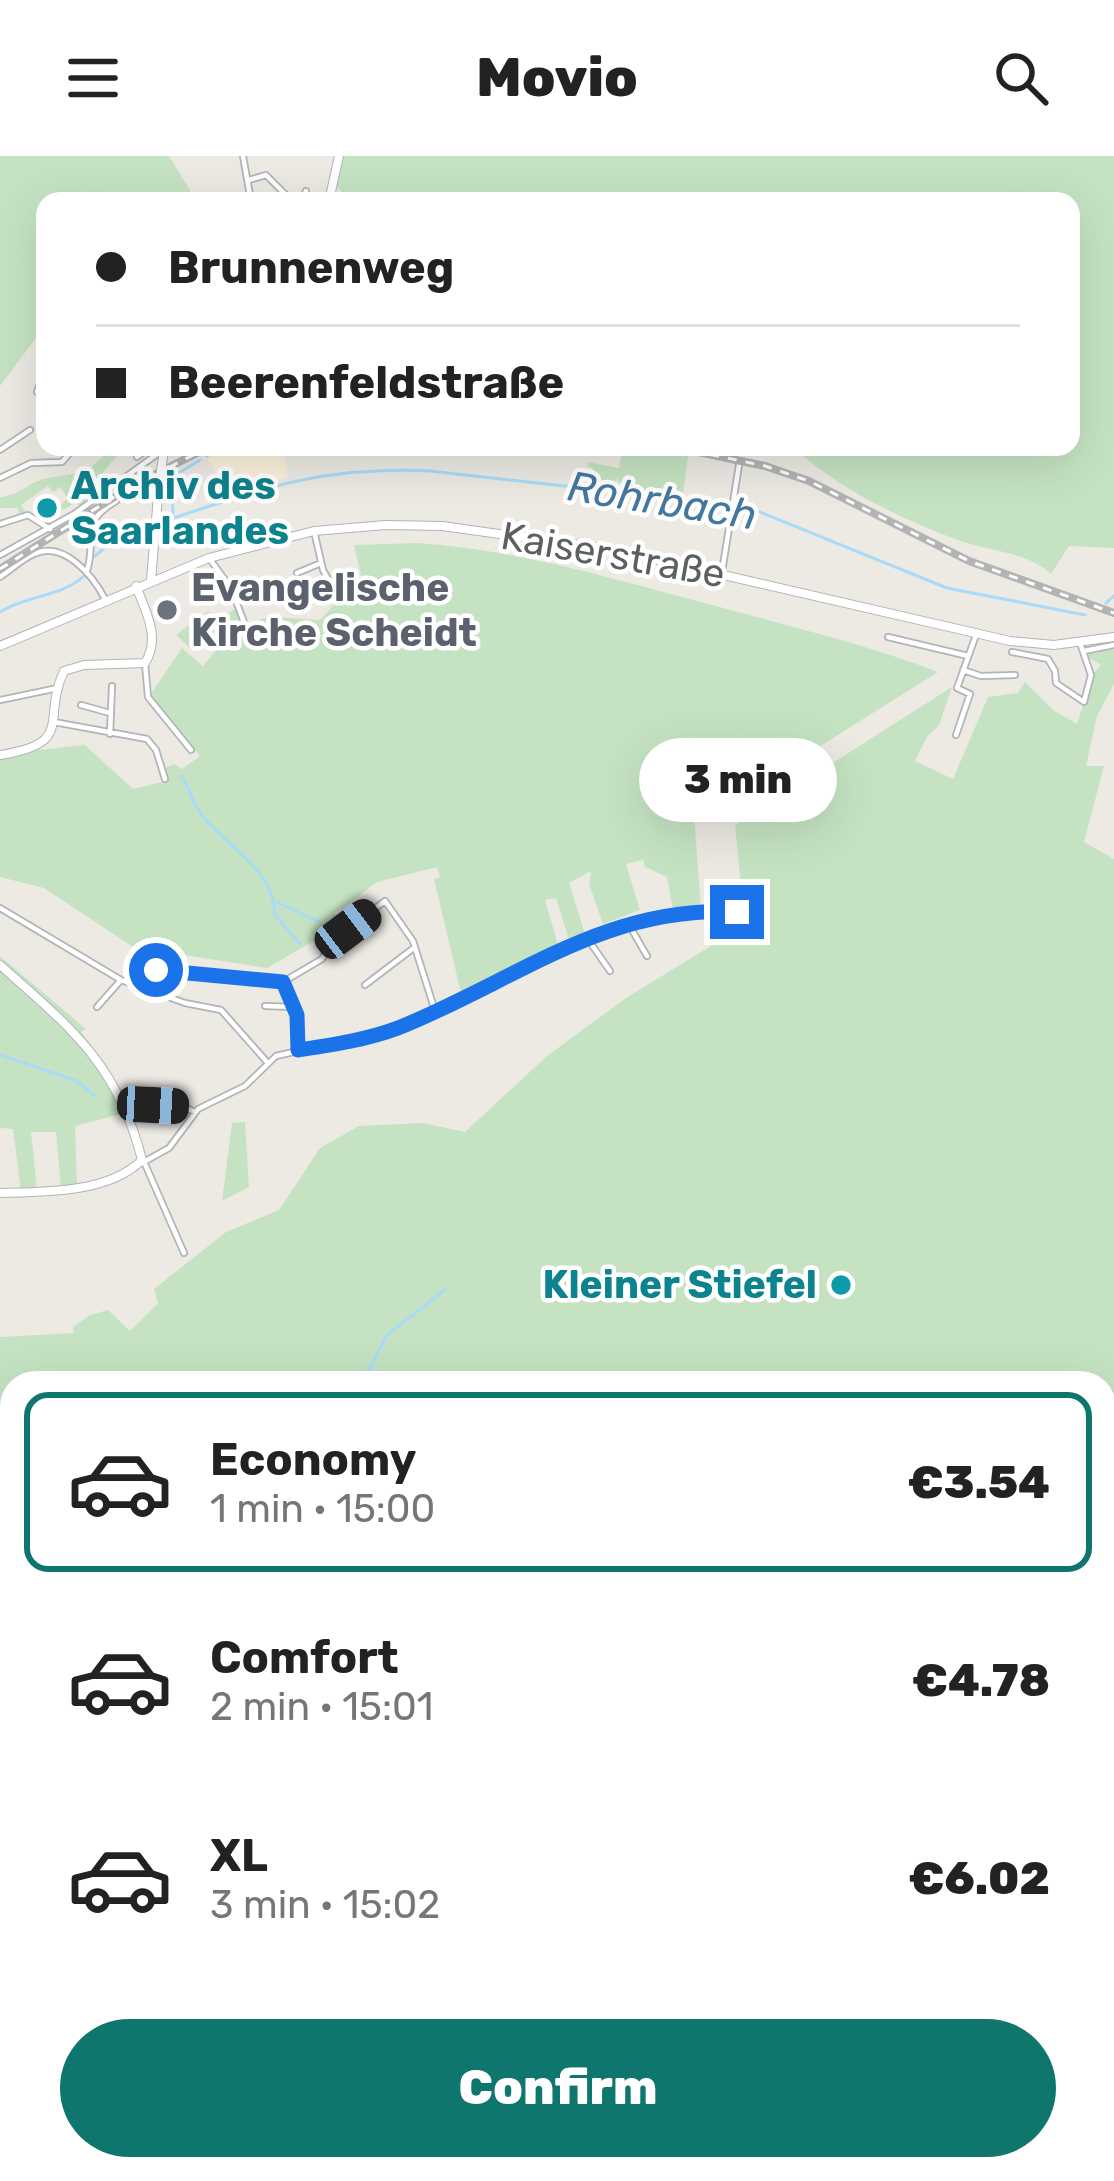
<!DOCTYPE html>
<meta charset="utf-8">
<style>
:root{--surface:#fff;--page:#f6f6f6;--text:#222;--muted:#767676;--line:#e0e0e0;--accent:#0f766e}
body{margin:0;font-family:Rubik,sans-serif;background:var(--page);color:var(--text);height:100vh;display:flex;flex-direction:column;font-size:45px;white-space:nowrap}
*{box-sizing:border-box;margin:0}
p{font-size:39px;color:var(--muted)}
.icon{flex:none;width:66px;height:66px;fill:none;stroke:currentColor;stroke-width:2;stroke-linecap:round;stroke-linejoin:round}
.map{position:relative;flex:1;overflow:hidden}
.sheet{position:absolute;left:0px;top:1215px;width:1116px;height:810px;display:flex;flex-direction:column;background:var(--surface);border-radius:36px 36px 0 0;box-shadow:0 12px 48px #0002}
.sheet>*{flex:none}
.top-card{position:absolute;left:36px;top:36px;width:1044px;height:264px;border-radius:24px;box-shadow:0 12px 48px #0002;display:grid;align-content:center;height:264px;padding:0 60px;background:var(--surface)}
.end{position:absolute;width:54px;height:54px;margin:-27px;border:15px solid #1a73e8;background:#fff;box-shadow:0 0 0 6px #fff}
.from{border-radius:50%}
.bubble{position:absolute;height:84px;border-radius:42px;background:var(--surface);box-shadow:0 12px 48px #0002;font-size:39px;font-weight:800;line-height:84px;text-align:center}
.car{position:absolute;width:36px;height:72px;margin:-36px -18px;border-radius:15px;box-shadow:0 0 9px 3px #0007;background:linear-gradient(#222 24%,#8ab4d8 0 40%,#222 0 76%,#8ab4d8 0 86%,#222 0)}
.top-card b{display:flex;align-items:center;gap:42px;height:114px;font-size:45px}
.top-card b+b{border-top:3px solid var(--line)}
.top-card i{width:30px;height:30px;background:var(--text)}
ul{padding:21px 0 0;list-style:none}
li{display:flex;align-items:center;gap:36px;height:180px;margin:0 24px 18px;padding:0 36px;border:6px solid transparent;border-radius:24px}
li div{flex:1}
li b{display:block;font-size:45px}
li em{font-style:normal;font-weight:800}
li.current{border-color:var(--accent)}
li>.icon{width:108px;height:108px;stroke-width:1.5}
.action{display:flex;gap:24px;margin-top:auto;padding:24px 60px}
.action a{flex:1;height:138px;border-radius:72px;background:var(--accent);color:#fff;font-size:48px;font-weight:800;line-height:138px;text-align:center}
header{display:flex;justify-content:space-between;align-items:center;height:156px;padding:0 60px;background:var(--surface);font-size:54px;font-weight:800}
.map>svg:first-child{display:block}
.commercial{fill:#fbf1db}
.green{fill:#c5e3c2}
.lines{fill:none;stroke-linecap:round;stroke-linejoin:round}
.stream{stroke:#a9dbf8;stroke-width:3}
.street-casing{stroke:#b1b4b8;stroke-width:8}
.secondary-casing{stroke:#b0b4b8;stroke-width:10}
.highway-casing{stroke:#de8f13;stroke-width:15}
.street{stroke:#fff;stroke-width:4.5}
.secondary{stroke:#fff;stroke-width:8}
.highway{stroke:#f4d494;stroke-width:12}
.rail-casing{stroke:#b2b3b3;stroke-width:8}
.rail{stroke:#fff;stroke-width:3;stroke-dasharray:9;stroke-linecap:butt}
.secondary-bridge-casing{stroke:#b0b4b8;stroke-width:10;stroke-linecap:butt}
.secondary-bridge{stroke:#fff;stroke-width:8}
.route{stroke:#1a73e8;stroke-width:15}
.culture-dot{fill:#0f9aa8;stroke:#fff;stroke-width:4.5}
.worship-dot{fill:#6b7280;stroke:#fff;stroke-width:4.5}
.labels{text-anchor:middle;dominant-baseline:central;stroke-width:9;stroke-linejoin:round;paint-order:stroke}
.culture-label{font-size:39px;font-weight:bold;fill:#0d838f;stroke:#fff;text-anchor:start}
.street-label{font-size:39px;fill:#5c6063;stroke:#fff}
.worship-label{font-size:39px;font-weight:bold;fill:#5b616d;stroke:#fff;text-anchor:start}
.water-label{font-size:42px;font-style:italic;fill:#4578a0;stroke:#fff}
</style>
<header><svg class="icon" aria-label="menu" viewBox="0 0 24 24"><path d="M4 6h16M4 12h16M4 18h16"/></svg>Movio<svg class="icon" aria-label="search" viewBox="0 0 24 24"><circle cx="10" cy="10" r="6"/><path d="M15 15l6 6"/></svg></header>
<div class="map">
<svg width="1114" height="2025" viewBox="0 0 1114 2025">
<rect width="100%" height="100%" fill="#edeae4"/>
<!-- commercial -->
<path class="commercial" d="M225 291H282L288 321 207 348 202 326 217 320 207 300Z"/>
<!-- green -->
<path class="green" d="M0 0H169L190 34V45L123 42 122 45H45V170L0 230Z
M343 0H1114V392L1069 390 1051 418C1024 394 988 396 955 383 899 362 837 332 793 291H1071V45H351L335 29Z
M110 291H124L83 341 85 345 80 350 76 347 62 354 59 350 68 342 60 331 53 336 48 330 21 349 26 357 21 360 17 352H0V341C18 340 28 327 44 323 76 316 88 322 110 291Z
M627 291 688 300 683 340 633 334V328L618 326V319L616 326 593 323V312L587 310 588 306 619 312 622 294Z
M418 387C519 394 618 424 716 450 791 471 866 488 938 516L709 660 694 658 701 753H673L667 721 645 711 643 704 626 708 640 754 603 768 589 728 591 715 569 727 585 778 569 784 556 742 545 744 558 789 461 837 434 723 440 721 437 711 377 726 335 757 338 771 267 812 133 791 44 732 0 721V598L85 589 133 633 166 625 165 612 174 608 182 613 200 600 150 539 182 492 203 510 217 493 203 481 191 493 176 479 208 455 216 466 236 452 242 468 270 461 320 464 361 419 354 389Z
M1114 485V528L1097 560 1086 610H1104L1084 686 1114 703V2025H470L446 2013H1104V1227H12V1376L0 1374V1181L74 1177 73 1171 90 1159 108 1154 130 1175 158 1147 154 1133 226 1076 279 1054 320 992 359 970 423 967 465 976 547 900 626 842 745 769 735 669 952 531 939 569 927 581 915 605 953 623 988 541 1018 537 1025 526 1053 554 1077 568 1093 518 1101 509 1088 501 1084 491Z
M0 800 86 873 81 876 107 909 129 956 75 970 77 1029 61 1033 56 976H31L37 1034 21 1035 13 973 0 972Z
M245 966 249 1031 222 1045 232 967Z
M0 1416 12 1419V1540L0 1539Z
M0 1965 12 1970V2013H365L355 2025H0Z"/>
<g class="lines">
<!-- stream -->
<path class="stream" d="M207 300 226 291
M173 362 172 321 200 304
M159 367C260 333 320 310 430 315L745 350 947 432 1085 459
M95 400 123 376 148 369
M1106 447 1114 440
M0 456C27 439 61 441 84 420
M181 620C190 633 194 651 204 662 230 692 275 716 275 759L300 788
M277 746 319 766
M0 899 77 925 95 940
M362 1227 387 1179 446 1133
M0 1381 12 1382
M1104 1493 1114 1494"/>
<!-- street casing -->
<g class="street-casing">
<path id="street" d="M243 0 251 45
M249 24 266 19 292 45
M301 45 306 35
M37 236 45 213
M0 294 30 274
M137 301 150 291
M0 322 31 307 62 306 75 291
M0 368 28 359 50 373
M314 375 323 414 338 441
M0 399 74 358 167 291
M209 402 231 432 244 466
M87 415C98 379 77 369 116 345
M722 416 739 309
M297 417 321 407
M0 421C11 414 22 403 34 398 64 384 93 420 105 443
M888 481 968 500
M1084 495 1114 489
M1012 496 1048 503 1055 515 1056 527 1084 546 1091 519 1080 487
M145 507 148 541 191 594
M963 514 981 520 1015 519
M0 544 58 532
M81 549 110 557
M54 566 147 583 156 594 165 623
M110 578 112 530
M956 579 970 538 957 532 976 479
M0 752 121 824 185 847 221 854 267 906
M628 767 647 800
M587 782 610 815
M283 826 297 859 298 894
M365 829 415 791
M142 831 152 813 283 826 322 803 332 785 385 745 413 785 435 855
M265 850 294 851
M97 851 121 824
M132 952 184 951 195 956
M142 1007 169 992 198 953 245 930 276 900 394 873 528 806 628 767 720 755 751 759
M145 1008 184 1097
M0 1409 12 1411"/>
</g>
<!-- secondary casing -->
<g class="secondary-casing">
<path id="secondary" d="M329 45 339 0
M151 424 159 328
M0 490 209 402 314 375 386 369 442 370 615 394 1010 485 1054 489 1114 481
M0 599C76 587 41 564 64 515L84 509 145 507C161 482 146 456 136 430
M0 809C70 871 118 908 142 1004 109 1037 45 1036 0 1037"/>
</g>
<!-- highway casing -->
<g class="highway-casing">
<path id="highway" d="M1104 1394 1114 1389
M0 1702 12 1695
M0 1715 12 1707"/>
</g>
<!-- street -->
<use href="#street" class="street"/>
<!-- secondary -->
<use href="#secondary" class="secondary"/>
<!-- highway -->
<use href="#highway" class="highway"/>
<!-- rail casing -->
<g class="rail-casing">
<path id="rail" d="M675 291 765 310 809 325 969 405 1114 457
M0 413 130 331 209 291"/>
</g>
<!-- rail -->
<use href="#rail" class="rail"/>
<!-- secondary-bridge casing -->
<g class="secondary-bridge-casing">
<path id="secondary-bridge" d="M159 328 164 294"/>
</g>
<!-- secondary-bridge -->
<use href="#secondary-bridge" class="secondary-bridge"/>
</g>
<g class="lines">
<!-- route -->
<path class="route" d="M156 814 283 826 297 859 298 894C331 889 366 884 398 872 514 826 604 749 737 756"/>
</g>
<!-- markers -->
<g class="culture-dot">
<circle cx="47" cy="352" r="12"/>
<circle cx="841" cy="1129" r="12"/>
</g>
<circle class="worship-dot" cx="167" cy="454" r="12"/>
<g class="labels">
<!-- culture labels -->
<g class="culture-label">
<text x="71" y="330">Archiv des<tspan x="71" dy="45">Saarlandes</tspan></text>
<text x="817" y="1129" text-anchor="end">Kleiner Stiefel</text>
</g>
<!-- street labels -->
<g class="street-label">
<text transform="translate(613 399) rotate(10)">Kaiserstraße</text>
</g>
<!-- worship labels -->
<g class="worship-label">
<text x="191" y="432">Evangelische<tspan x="191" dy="45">Kirche Scheidt</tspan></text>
</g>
<!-- water labels -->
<g class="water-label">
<text transform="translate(662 345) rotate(9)">Rohrbach</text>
</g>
</g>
</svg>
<i class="end from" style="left:156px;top:814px"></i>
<i class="end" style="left:737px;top:756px"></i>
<div class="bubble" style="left:639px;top:582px;width:198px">3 min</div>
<i class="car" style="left:348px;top:773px;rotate:53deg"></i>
<i class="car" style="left:153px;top:949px;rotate:93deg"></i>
<div class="top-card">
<b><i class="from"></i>Brunnenweg</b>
<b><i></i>Beerenfeldstraße</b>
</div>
<section class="sheet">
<ul>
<li class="current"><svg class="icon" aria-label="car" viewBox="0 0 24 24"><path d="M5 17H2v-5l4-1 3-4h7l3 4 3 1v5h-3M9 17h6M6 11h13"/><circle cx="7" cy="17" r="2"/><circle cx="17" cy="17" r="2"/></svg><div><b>Economy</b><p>1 min · 15:00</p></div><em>€3.54</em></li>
<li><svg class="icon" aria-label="car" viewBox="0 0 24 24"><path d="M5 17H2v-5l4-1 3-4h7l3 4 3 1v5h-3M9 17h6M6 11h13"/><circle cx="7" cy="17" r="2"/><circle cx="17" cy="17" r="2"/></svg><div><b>Comfort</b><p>2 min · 15:01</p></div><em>€4.78</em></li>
<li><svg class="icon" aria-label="car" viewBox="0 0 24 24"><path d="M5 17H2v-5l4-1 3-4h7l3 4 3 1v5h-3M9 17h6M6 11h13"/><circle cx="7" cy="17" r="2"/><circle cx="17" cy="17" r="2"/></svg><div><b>XL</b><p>3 min · 15:02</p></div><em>€6.02</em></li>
</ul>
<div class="action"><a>Confirm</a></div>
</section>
</div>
